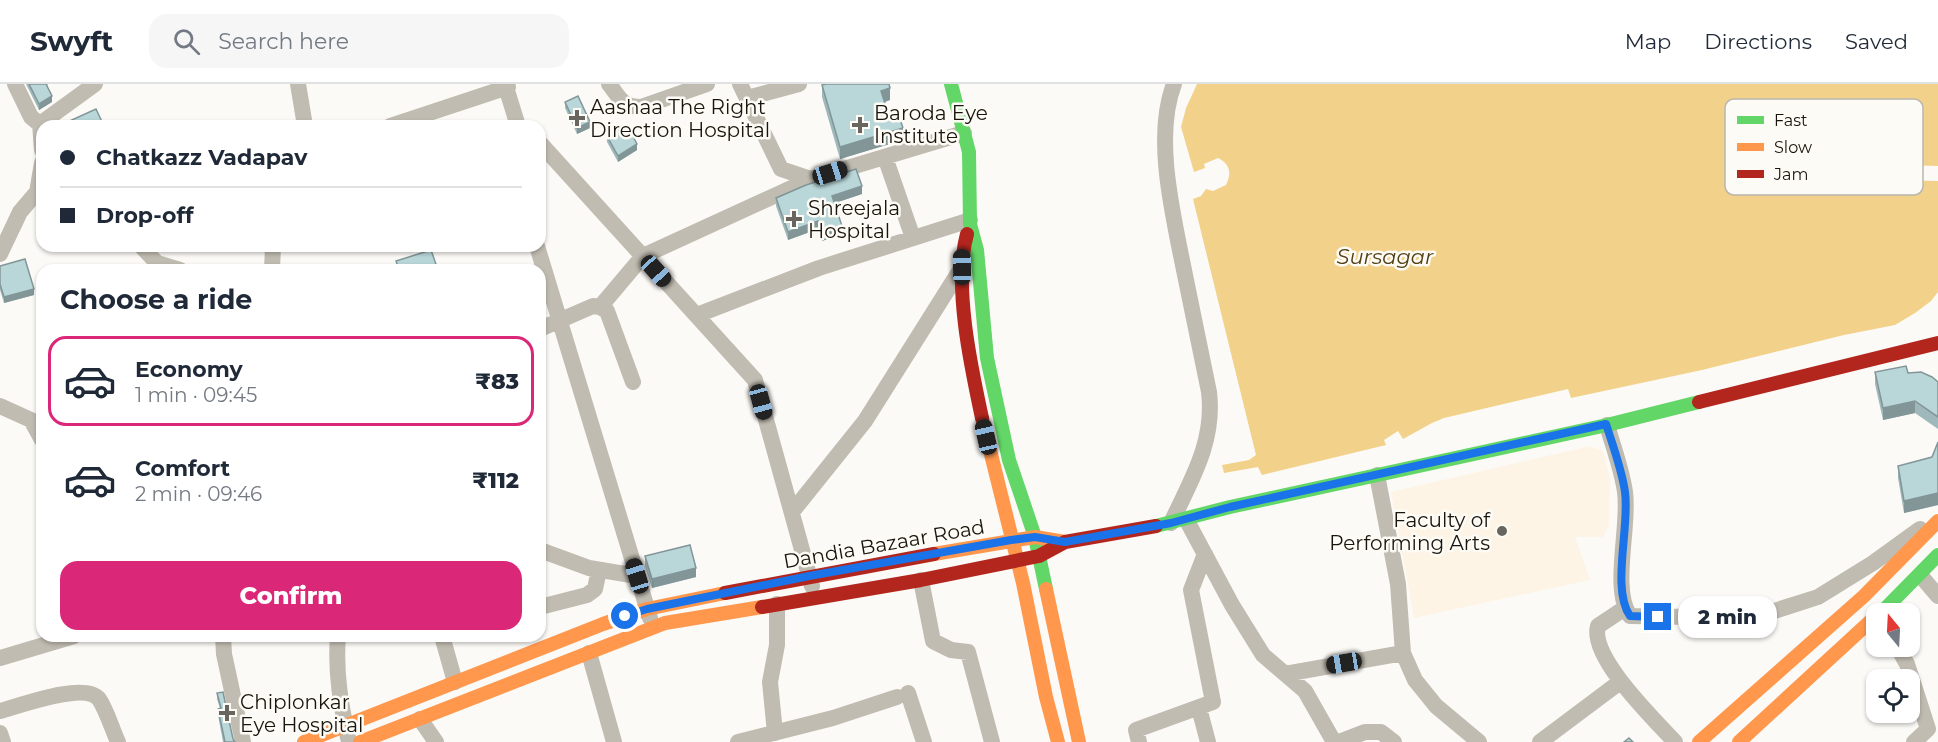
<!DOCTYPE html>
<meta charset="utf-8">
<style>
:root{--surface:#fff;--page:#f6f6f7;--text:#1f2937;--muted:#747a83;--line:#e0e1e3;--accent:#db2777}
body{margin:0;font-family:Montserrat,sans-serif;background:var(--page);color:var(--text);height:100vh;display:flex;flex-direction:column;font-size:22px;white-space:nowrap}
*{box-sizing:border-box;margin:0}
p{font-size:20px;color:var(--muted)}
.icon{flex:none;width:33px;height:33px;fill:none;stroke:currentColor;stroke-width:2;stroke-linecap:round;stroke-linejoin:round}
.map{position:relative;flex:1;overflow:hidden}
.panel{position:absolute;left:36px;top:180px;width:510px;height:378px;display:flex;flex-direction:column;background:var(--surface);border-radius:18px;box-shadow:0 2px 4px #0004}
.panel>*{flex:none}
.banner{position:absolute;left:36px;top:36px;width:510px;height:132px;border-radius:18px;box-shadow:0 2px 4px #0004;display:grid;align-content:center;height:132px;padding:0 24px;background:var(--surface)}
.needle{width:39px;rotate:342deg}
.fabs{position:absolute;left:1866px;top:519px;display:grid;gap:12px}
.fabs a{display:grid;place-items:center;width:54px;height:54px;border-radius:12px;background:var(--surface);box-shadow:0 2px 4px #0004;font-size:30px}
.end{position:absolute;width:27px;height:27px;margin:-14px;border:8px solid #1a73e8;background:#fff;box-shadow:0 0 0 3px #fff}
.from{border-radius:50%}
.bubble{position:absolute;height:42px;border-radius:18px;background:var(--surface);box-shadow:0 2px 4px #0004;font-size:20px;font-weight:800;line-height:42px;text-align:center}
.car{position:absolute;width:18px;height:36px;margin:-18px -9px;border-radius:8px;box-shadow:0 0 4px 2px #0007;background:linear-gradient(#222 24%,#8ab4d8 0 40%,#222 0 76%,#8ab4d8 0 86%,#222 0)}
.banner b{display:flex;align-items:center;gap:21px;height:57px;font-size:22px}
.banner b+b{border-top:2px solid var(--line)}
.banner i{width:15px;height:15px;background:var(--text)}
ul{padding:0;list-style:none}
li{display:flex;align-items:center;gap:18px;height:90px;margin:0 12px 9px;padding:0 12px;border:3px solid transparent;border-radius:18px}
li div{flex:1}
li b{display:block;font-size:22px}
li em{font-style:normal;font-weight:800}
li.current{border-color:var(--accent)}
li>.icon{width:54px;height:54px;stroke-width:1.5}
h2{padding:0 24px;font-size:27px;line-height:72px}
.action{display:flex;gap:12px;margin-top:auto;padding:12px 24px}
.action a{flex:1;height:69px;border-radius:18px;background:var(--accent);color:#fff;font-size:24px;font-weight:800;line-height:69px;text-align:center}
header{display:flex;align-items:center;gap:36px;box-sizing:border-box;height:84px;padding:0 30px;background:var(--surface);border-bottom:2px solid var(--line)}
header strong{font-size:28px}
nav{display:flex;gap:33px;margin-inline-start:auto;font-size:21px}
.search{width:420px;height:54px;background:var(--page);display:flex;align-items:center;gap:15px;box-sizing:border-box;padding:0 21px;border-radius:18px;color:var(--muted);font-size:22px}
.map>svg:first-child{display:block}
.built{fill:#fdf4e6}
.water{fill:#f2d18a}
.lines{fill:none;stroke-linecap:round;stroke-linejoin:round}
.street{stroke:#c1bcb1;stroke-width:16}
.fast{stroke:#63d668;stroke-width:14}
.slow{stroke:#ff974d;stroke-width:14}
.jam{stroke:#b3261e;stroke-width:14}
.wall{fill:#9fb8bb}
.shaded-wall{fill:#829698}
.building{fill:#b9d6d9;stroke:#829698;stroke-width:1.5}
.route{stroke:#1a73e8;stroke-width:8}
.poi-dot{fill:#68655f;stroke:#fdfbf6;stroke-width:2}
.labels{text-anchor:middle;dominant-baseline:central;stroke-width:5;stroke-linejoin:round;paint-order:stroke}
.poi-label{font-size:20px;fill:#19150d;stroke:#fdfbf6;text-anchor:start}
.street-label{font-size:20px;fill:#19150d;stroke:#fdfbf6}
.water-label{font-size:21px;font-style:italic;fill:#534016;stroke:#fdfbf6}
.key{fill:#fdfbf6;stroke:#b9b6b0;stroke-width:1.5}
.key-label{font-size:16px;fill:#19150d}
</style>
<header>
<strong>Swyft</strong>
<div class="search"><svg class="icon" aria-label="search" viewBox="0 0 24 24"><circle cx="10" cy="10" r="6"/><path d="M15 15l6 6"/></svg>Search here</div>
<nav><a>Map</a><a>Directions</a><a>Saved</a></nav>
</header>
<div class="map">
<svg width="1938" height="658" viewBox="0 0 1938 658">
<rect width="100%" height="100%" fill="#fcfaf7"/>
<!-- built -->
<path class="built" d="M1590 362 1603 367 1610 394 1609 441 1603 453H1575L1590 496 1414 534 1391 408Z"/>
<!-- water -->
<path class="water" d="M1197 0H1938V82L1902 81 1901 84 1892 82 1883 75 1878 80 1869 81 1868 98 1882 103 1890 96 1938 97V208L1931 217 1915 229 1895 241 1844 251 1702 286 1571 314 1568 305 1444 334 1432 339 1403 355 1398 347 1384 356 1386 361 1262 391 1258 383 1224 389 1222 381 1249 376 1256 371 1193 115 1201 112 1206 105 1213 107 1226 101C1232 89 1230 80 1218 74L1204 80 1205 84 1194 88 1181 43 1186 24Z"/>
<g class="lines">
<!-- street -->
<path class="street" d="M15 0 31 33 42 42
M298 0 305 42
M505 0 518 42
M609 0C620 14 622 23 641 23L707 0
M740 0 781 85 811 95 964 49
M747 14 799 0
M390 42 508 3
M540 59 755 296 812 502
M42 66 40 40 95 0
M885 73 913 154
M141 162 157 179 180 186
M537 162 650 534
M0 170 20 128 37 108 42 79
M272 186 273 162
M600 223 643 172 811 95
M697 231 819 184 970 136
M540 245 593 222 600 223 607 227 633 298
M0 322 31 336 42 356
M1607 341C1613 362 1622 386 1625 408 1630 442 1611 505 1630 532L1692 533 1736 527 1771 528 1818 513 1873 479 1920 445
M1377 391 1398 500 1403 569 1415 596 1436 622 1479 658
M792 428 865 337 962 183
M1186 435 1232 521 1263 571 1305 607 1334 658
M1171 439C1191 396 1215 358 1209 308 1201 269 1193 230 1185 191 1174 135 1153 54 1174 0
M540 466 589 484 637 492
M1920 491 1938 512
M921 496 933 557 951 566 968 568 992 658
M540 523 587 511 595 505 599 486
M1625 524 1598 542C1589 573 1655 636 1675 658
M223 552 224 570 243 658
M338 552C335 588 341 623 349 658
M442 552 455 598
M1897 562 1907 580 1928 645 1914 658
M589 569 614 658
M0 574 74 552
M1285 590 1403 569
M908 609 924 658
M1199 624 1208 658
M0 627C19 622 85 597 99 615 107 627 112 645 118 658
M420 635 436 658
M0 649 3 658
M775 649 770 598 777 561V520
M738 658 833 634 897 613
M1139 658 1136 646 1213 618 1191 506 1205 470
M1339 658 1365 648H1381L1394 658
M1540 658 1620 598"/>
<!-- fast -->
<path class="fast" d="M951 0 969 68 970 140 977 166 987 274 1009 376 1035 453 1046 505
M1156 442 1230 423 1607 341 1699 318
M1880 530 1938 471"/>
<!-- slow -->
<path class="slow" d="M982 334 1023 499 1046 613 1058 658
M934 470 1035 453 1065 458
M1046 505 1079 658
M304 658 603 540 647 525 725 509
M360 658 665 539 762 523
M1699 658 1864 512 1938 437
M1739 658 1876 532"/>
<!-- jam -->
<path class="jam" d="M967 150C953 200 971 283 982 334
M1699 318 1938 259
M725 509 934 470
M762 523 921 496 1039 472 1065 458 1156 442"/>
</g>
<!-- wall -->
<path class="wall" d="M26 0H48L47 2 52 18 39 26Z
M822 1 890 16 885 18 890 35 903 56 840 75 822 13Z
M565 18 590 44 577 50 565 24Z
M607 52 637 66 618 78 607 58Z
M862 110 835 119 842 150 822 157 818 145 788 156 776 122V114Z
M0 182 34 211 4 219 0 206Z
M1875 288 1908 289 1938 298V345L1915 329 1883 336 1875 300Z
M1938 358V421L1904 429 1898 394V382L1932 373Z
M645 472 696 493 652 504 645 482Z
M217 609 233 655 235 658H223L218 631V625L220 624 217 615Z"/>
<!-- shaded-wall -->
<path class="shaded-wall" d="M890 4V16L881 19V7Z
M52 12V18L39 26V20Z
M590 38V44L577 50V44Z
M903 44V56L840 75V63Z
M637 60V66L618 78V72Z
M862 102V110L832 120V112Z
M818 137V145L788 156V148Z
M842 142V150L822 157V149Z
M34 205V211L4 219V213Z
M1915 317V329L1883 336V324Z
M1938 409V421L1904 429V417Z
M696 484V493L652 504V495Z"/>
<!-- building -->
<path class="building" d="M29 0H46L52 12 39 20Z
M826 0H889L890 4 881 7 890 35 899 32 903 44 840 63 822 1Z
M578 12 590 38 577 44 565 18Z
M96 25 104 42H67L65 39Z
M627 41 637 60 618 72 607 52Z
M856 85 862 102 832 112 842 142 822 149 818 137 788 148 776 114 806 101Z
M431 166 438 186H399L396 177Z
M25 175 34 205 4 213 0 200V182Z
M1906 282 1908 289 1921 288 1932 293 1938 298V333L1915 317 1883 324 1875 288Z
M1938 358V409L1904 417 1898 382 1932 373Z
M690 461 696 484 652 495 645 472Z
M223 608 233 655 235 658H225L218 625 221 624 217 609Z
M1629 654 1633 658H1624Z"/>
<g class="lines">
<!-- route -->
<path class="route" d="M625 532 647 525 809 492 1011 456 1035 453 1065 458 1171 439 1230 423 1606 340C1613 362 1622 386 1625 408 1630 442 1611 505 1630 532L1658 533"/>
</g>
<!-- markers -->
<g class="poi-dot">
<path d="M574 25h6v6h6v6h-6v6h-6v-6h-6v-6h6z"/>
<path d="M857 32h6v6h6v6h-6v6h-6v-6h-6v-6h6z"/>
<path d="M791 126h6v6h6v6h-6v6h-6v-6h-6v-6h6z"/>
<circle cx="1502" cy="447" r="6"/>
<path d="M224 620h6v6h6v6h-6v6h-6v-6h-6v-6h6z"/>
</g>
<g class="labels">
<!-- poi labels -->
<g class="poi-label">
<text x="590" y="23">Aashaa The Right<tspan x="590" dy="23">Direction Hospital</tspan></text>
<text x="874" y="29">Baroda Eye<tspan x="874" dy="23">Institute</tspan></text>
<text x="808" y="124">Shreejala<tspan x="808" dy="23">Hospital</tspan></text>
<text x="1490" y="436" text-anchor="end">Faculty of<tspan x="1490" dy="23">Performing Arts</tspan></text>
<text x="240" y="618">Chiplonkar<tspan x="240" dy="23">Eye Hospital</tspan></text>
</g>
<!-- street labels -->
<g class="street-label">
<text transform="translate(884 460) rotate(-10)">Dandia Bazaar Road</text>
</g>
<!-- water labels -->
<g class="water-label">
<text x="1385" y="172">Sursagar</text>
</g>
</g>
<!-- legend -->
<rect x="1725" y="15" width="198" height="96" rx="9" class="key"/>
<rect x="1737" y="32" width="27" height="8" fill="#63d668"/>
<rect x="1737" y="59" width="27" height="8" fill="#ff974d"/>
<rect x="1737" y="86" width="27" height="8" fill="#b3261e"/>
<g class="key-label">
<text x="1774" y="42">Fast</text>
<text x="1774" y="69">Slow</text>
<text x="1774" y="96">Jam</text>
</g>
</svg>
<div class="fabs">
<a><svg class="needle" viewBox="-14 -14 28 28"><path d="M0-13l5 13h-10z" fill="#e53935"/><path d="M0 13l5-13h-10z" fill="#747a83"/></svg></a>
<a><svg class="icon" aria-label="locate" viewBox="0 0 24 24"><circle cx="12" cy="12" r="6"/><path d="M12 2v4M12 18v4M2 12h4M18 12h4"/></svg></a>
</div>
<i class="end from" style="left:625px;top:532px"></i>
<i class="end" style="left:1658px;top:533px"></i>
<div class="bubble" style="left:1678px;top:512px;width:99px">2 min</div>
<i class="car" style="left:830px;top:89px;rotate:73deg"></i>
<i class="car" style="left:962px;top:183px;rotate:359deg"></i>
<i class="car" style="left:656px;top:187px;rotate:138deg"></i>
<i class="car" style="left:761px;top:318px;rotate:165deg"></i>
<i class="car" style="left:986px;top:353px;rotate:347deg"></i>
<i class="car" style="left:637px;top:492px;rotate:343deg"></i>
<i class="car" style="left:1344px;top:579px;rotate:260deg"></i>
<div class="banner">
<b><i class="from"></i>Chatkazz Vadapav</b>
<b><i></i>Drop-off</b>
</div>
<section class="panel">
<h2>Choose a ride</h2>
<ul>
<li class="current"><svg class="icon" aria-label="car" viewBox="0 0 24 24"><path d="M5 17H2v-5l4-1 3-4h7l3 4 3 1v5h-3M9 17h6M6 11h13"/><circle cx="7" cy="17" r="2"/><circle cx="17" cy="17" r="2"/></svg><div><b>Economy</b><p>1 min · 09:45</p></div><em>₹83</em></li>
<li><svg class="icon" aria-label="car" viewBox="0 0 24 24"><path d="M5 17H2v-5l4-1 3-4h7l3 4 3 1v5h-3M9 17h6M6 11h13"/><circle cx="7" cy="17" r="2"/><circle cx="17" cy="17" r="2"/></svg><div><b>Comfort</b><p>2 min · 09:46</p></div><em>₹112</em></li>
</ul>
<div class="action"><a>Confirm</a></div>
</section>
</div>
